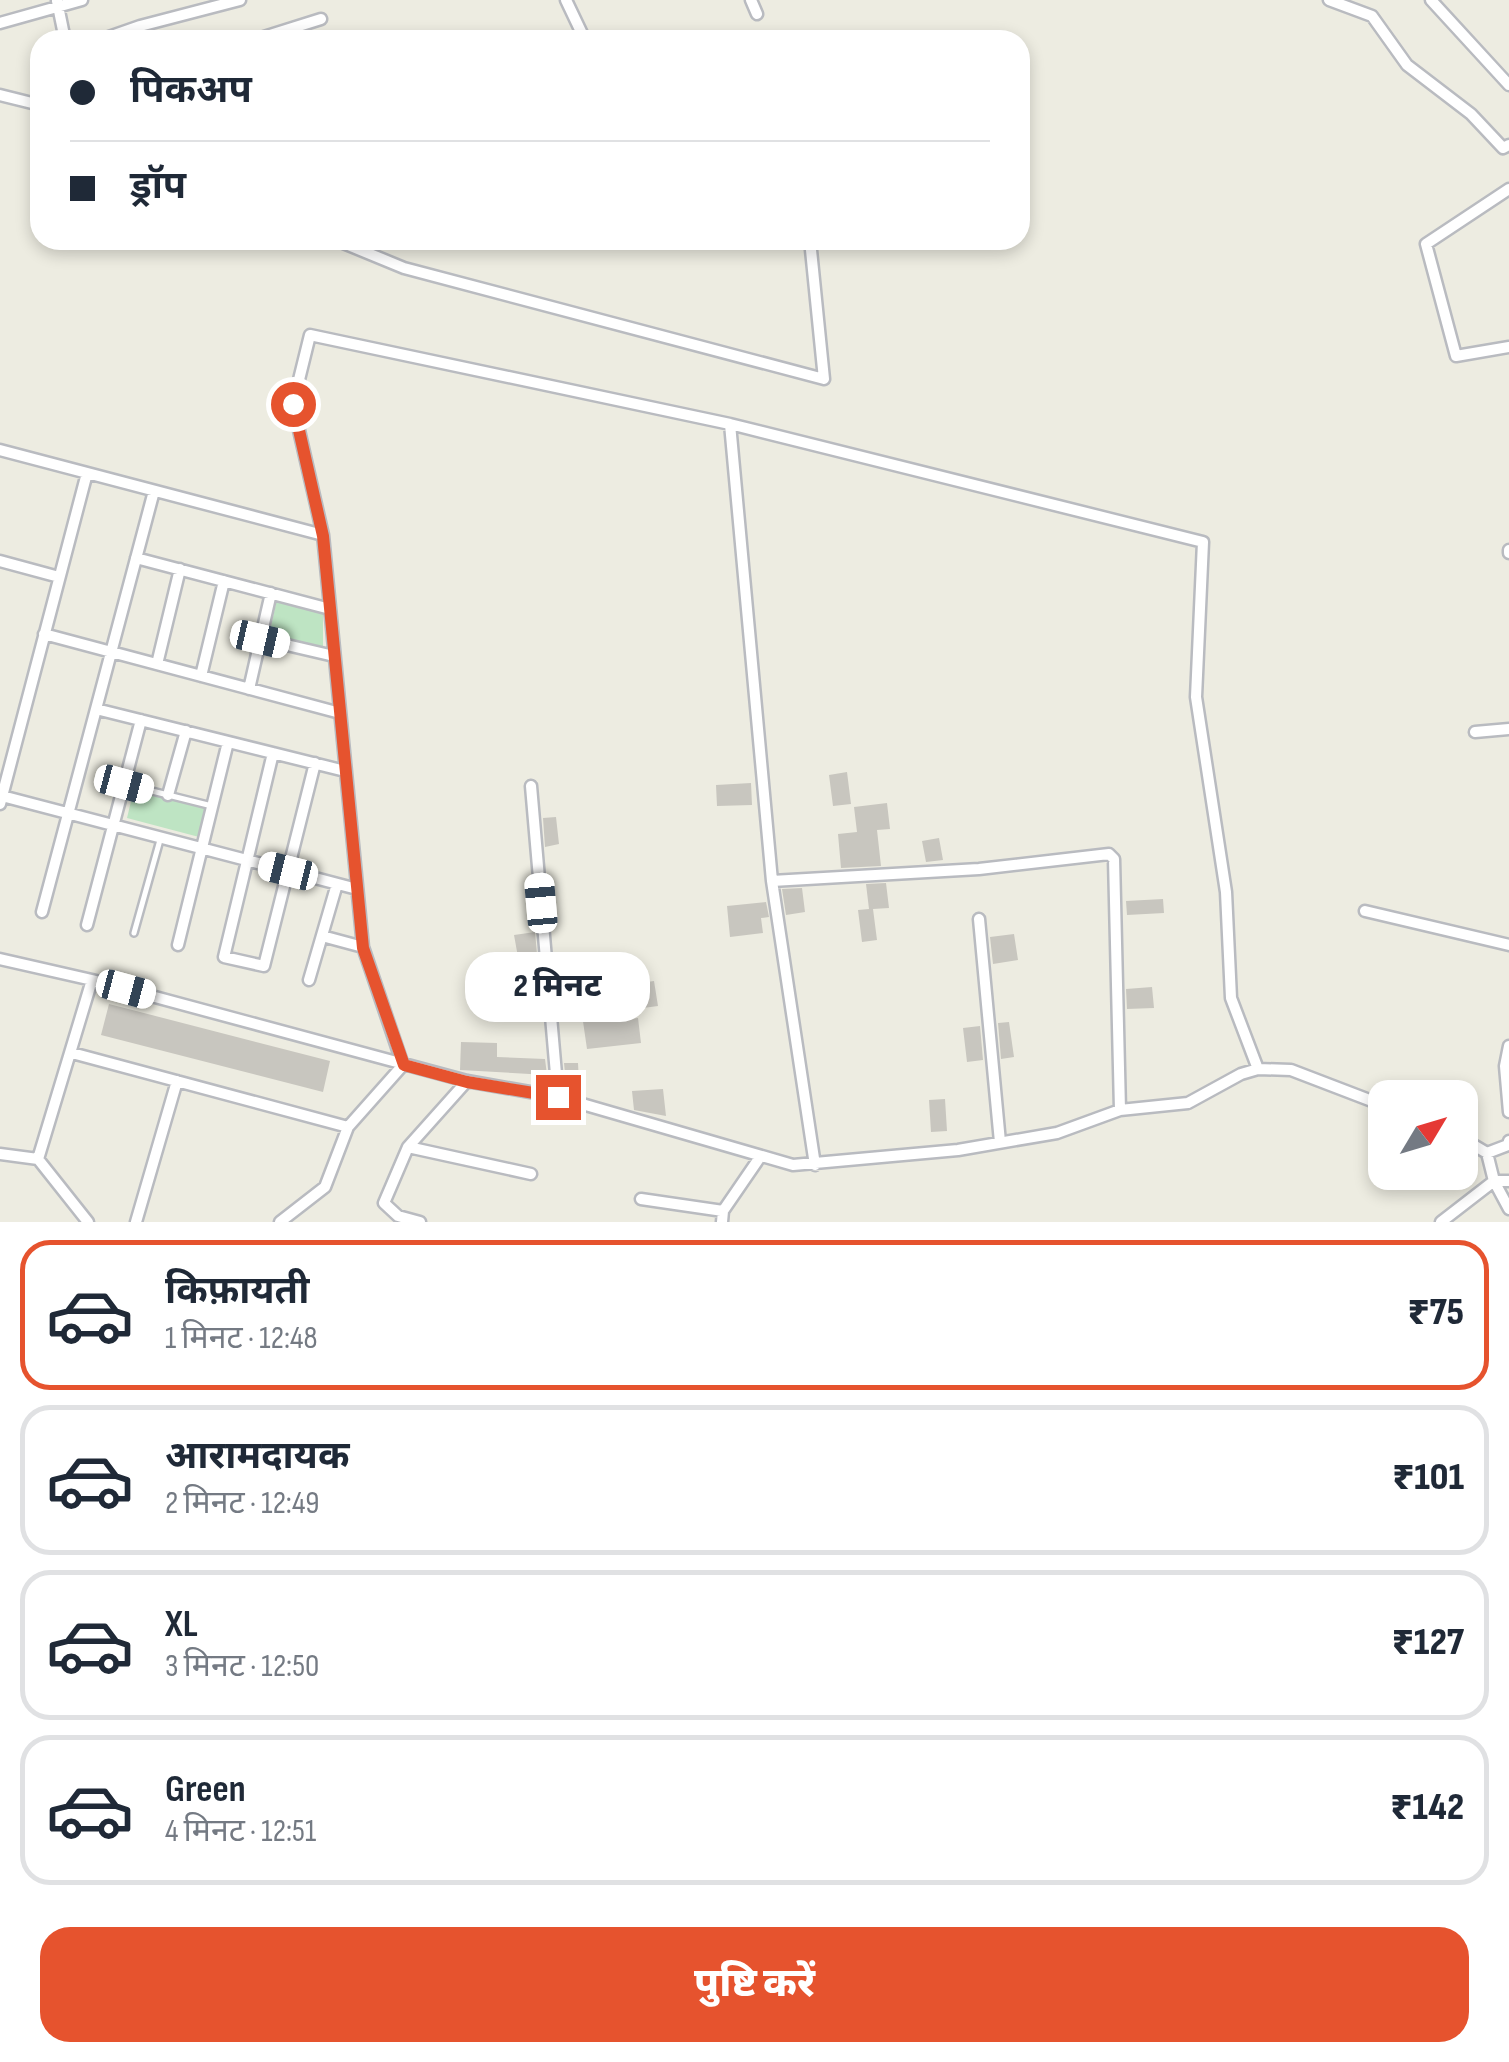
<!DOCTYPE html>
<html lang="hi">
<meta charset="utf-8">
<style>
:root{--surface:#fff;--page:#f2f2f3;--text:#1f2937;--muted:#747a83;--line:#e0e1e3;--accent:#e6532e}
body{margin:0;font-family:"Sofia Sans Condensed","Noto Sans Devanagari",sans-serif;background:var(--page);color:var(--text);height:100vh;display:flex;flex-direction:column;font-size:38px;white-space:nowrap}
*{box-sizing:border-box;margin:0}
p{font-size:32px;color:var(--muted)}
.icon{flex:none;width:55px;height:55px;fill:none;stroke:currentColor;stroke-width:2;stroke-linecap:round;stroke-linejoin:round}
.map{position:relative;height:1222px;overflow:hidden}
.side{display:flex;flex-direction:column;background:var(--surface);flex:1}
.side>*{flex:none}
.hud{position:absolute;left:30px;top:30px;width:1000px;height:220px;border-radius:30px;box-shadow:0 5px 15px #0003;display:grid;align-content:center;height:220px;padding:0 40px;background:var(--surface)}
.needle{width:65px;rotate:52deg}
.controls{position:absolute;left:1368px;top:1080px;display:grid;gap:20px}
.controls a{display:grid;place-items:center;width:110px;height:110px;border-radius:20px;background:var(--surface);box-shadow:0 5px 15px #0003;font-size:50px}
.end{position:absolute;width:45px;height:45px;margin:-22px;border:12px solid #e6532e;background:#fff;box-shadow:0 0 0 5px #fff}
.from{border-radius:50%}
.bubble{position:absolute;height:70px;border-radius:30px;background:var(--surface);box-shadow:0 5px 15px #0003;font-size:32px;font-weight:800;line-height:70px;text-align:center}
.car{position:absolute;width:30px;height:60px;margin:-30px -15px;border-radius:12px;box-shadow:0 0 8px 2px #0007;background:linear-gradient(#fff 24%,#345 0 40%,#fff 0 76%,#345 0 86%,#fff 0)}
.hud b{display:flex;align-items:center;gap:35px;height:95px;font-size:38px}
.hud b+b{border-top:2px solid var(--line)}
.hud i{width:25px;height:25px;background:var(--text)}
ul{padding:18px 0 0;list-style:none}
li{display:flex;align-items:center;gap:30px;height:150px;margin:0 20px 15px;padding:0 20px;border:5px solid var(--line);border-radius:30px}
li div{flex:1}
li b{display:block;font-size:38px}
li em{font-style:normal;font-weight:800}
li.on{border-color:var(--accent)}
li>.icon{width:90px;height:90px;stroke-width:1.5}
.primary-button{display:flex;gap:20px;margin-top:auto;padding:20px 40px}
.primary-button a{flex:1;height:115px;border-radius:30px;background:var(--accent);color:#fff;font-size:40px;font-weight:800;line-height:115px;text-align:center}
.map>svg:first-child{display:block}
.green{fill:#bee4c3}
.building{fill:#c8c6bf}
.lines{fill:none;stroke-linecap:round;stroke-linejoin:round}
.service-casing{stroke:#b9bbc0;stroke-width:10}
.minor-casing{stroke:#b9bbc0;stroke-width:15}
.service{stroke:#fff;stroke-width:5}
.minor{stroke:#fff;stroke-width:10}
.route{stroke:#e6532e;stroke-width:12}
</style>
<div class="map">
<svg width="1509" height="1222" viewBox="0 0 1509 1222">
<rect width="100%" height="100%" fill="#edece1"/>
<!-- green -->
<path class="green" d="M277 599 323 613V648L269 635Z
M134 789 206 808 199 837 127 818Z"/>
<!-- building -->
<path class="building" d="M847 772 851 804 833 806 829 775Z
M751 783 752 805 717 806 716 785Z
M887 803 890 829 877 830 881 866 841 868 838 834 857 832 854 807Z
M556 817 559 844 545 847 543 818Z
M939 838 943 860 926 862 922 841Z
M886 883 889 908 873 909 877 940 862 942 858 910 869 909 866 884Z
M802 888 805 912 786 915 782 889Z
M1163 899 1164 913 1127 915 1126 901Z
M766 902 769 917 761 918 763 933 730 937 727 906Z
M535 932 537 954 518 957 514 935Z
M1014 934 1018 960 993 964 990 937Z
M588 955 592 987 618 984 621 1020 638 1018 641 1043 587 1049 577 980 557 982 555 958Z
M654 981 658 1006 643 1008 640 983Z
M1152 987 1154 1008 1127 1009 1126 989Z
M109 1004 330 1061 323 1092 101 1035Z
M1009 1022 1014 1057 1001 1059 998 1023Z
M980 1026 983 1060 967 1062 963 1028Z
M461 1042 497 1043V1057L545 1059 547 1075 460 1070Z
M564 1063H578L579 1083H566Z
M663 1089 666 1116 634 1110 632 1091Z
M945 1099 947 1131 931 1132 929 1100Z"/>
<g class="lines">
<!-- service casing -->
<g class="service-casing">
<path id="service" d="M124 784 212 806
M134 933 160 840"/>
</g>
<!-- minor casing -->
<g class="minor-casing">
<path id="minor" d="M566 0 585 40
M751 0 757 14
M1329 0 1372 16 1407 65 1471 114 1503 148 1509 145
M1431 0 1509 85
M57 1 65 40
M0 23 82 0
M100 40 140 26 240 0
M254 40 321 19
M0 95 40 105
M1509 189 1426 244 1456 356 1509 347
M336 240 404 268 824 379 810 240
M730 424 772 881 815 1165
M0 450 323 535
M1509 550V553
M136 558 330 609
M0 561 59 577
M44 634 340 713
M261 639 334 656
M157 664 180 569
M201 676 224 581
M249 689 271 593
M96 709 345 771
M1475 732 1509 729
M273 753 224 957 264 966 315 763
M531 786 558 1097
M168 795 186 731
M2 796 357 889
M0 804 87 473
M772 881 979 869 1109 854 1114 859 1120 1110
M1365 911 1509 945
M42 912 154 491
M979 919 1000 1142
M87 925 141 720
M322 936 363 947
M178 945 228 742
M0 959 92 980 467 1081 558 1097 793 1165 958 1150 1057 1133 1120 1110 1188 1103 1241 1074 1258 1069 1291 1070 1385 1106
M309 980 337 884
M1509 1046 1505 1066 1509 1112
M72 1053 348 1127
M1460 1137 1487 1153 1508 1145 1509 1141
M408 1147 531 1174
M1487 1153 1494 1181 1509 1209
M0 1154 38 1159 92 980
M38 1159 88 1222
M641 1199 723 1211
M136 1222 177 1081
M280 1222 325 1187 348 1127 403 1065 363 947 323 535 293 404 310 335 730 424 1203 542 1196 697 1226 892 1231 998 1258 1069
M420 1222 398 1216 384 1203 408 1147 467 1081
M722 1222 723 1211 760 1157
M1441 1222 1494 1181H1509"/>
</g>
<!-- service -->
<use href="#service" class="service"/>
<!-- minor -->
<use href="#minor" class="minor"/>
</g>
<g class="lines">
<!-- route -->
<path class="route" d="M293 404 323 536 363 948 404 1065 467 1082 558 1097"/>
</g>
</svg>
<div class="controls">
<a><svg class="needle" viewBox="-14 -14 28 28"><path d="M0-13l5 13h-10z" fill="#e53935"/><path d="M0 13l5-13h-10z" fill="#747a83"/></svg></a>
</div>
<i class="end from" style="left:293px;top:404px"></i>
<i class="end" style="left:558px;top:1097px"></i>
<div class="bubble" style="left:465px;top:952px;width:185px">2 मिनट</div>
<i class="car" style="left:260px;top:639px;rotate:103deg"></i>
<i class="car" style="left:124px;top:784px;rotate:105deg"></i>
<i class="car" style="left:288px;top:871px;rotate:284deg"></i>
<i class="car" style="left:541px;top:903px;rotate:355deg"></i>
<i class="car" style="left:126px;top:989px;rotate:105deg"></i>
<div class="hud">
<b><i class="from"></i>पिकअप</b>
<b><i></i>ड्रॉप</b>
</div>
</div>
<section class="side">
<ul>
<li class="on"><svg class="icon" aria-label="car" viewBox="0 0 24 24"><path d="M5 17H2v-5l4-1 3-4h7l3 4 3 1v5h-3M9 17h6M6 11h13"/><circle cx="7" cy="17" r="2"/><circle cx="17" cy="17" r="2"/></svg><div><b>किफ़ायती</b><p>1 मिनट · 12:48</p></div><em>₹75</em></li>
<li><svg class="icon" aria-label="car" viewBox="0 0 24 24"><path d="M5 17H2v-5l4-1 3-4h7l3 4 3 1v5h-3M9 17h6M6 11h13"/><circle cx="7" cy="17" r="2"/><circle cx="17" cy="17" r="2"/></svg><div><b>आरामदायक</b><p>2 मिनट · 12:49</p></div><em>₹101</em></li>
<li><svg class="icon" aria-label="car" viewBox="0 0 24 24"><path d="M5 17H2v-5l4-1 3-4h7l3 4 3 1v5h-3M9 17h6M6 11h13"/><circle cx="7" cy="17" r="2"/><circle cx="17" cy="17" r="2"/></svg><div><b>XL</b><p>3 मिनट · 12:50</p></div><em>₹127</em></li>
<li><svg class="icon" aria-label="car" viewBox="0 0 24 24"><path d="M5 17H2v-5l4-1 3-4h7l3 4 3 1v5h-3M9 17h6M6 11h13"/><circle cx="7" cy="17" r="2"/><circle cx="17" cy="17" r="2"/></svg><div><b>Green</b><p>4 मिनट · 12:51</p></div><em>₹142</em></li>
</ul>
<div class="primary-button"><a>पुष्टि करें</a></div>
</section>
